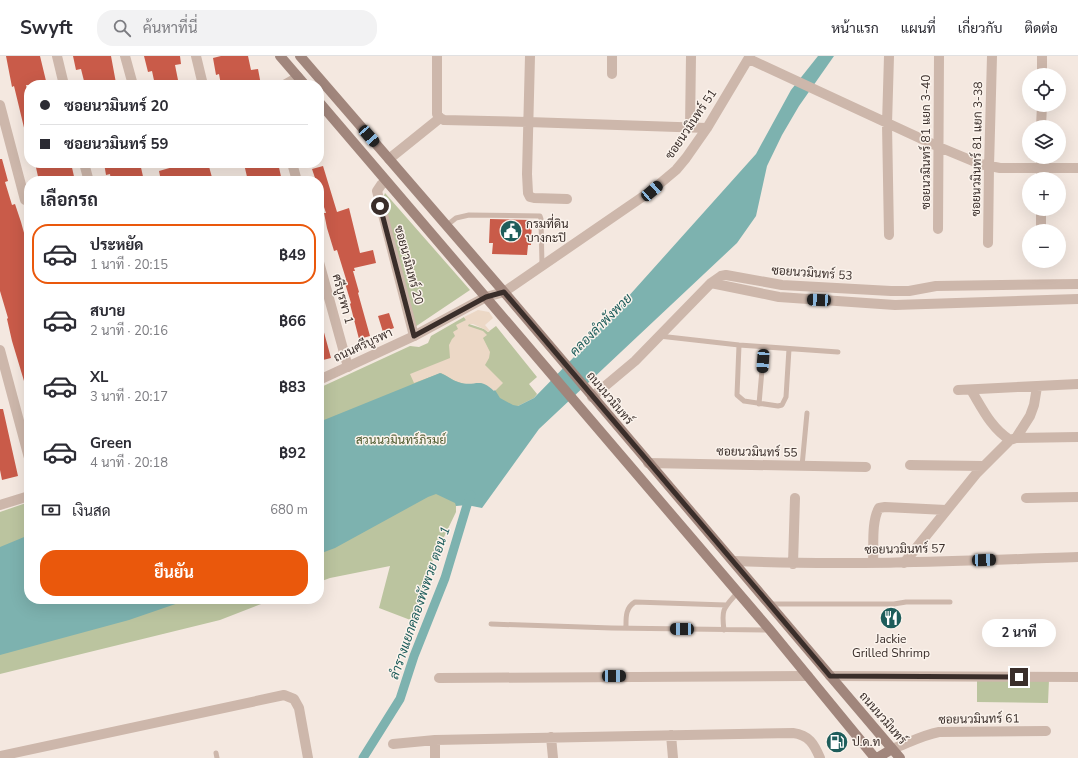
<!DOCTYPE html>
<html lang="th">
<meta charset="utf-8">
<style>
:root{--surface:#fff;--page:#f2f2f3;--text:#2b2b33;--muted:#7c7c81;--line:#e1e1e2;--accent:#ea580c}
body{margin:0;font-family:"Nunito Sans",Sarabun,sans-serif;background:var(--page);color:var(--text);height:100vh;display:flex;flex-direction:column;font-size:15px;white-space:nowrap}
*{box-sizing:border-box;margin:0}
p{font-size:13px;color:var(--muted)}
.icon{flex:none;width:22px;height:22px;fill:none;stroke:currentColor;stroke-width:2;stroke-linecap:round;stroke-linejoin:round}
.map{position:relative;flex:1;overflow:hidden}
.side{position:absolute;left:24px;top:120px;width:300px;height:428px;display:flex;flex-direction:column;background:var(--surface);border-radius:16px;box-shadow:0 4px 16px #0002}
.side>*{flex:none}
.hud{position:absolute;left:24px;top:24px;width:300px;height:88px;border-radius:16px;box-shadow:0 4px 16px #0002;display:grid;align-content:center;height:88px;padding:0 16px;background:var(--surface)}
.tools{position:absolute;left:1022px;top:12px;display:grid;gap:8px}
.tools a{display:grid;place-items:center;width:44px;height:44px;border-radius:50%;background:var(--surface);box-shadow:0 4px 16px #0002;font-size:20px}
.end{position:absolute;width:18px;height:18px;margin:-9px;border:5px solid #3a2e2a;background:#fff;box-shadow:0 0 0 2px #fff}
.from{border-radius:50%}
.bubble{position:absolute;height:28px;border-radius:14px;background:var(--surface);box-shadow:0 4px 16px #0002;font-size:13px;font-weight:700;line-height:28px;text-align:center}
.car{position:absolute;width:12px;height:24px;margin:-12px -6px;border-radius:5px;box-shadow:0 0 3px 1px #0007;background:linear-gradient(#222 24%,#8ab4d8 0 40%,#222 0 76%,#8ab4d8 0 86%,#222 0)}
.hud b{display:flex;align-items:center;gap:14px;height:38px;font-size:15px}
.hud b+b{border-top:1px solid var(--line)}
.hud i{width:10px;height:10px;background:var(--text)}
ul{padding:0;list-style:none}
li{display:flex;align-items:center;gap:12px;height:60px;margin:0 8px 6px;padding:0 8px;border:2px solid transparent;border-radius:16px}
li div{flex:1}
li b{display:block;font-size:15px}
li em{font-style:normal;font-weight:700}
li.selected{border-color:var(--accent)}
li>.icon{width:36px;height:36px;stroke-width:1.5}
h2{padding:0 16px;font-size:18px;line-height:48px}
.pay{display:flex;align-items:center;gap:10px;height:44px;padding:0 16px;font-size:15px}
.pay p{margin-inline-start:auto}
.button{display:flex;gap:8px;margin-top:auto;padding:8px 16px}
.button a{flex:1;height:46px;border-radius:16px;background:var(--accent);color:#fff;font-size:16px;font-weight:700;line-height:46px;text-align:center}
header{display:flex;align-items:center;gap:24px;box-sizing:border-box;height:56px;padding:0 20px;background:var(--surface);border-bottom:1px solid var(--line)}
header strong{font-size:19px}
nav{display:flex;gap:22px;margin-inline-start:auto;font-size:14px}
.search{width:280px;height:36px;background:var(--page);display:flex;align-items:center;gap:10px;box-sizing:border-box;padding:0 14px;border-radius:16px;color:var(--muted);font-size:15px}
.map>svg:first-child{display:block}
.green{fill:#bbc49f}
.plaza{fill:#ecd8c6}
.water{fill:#7db2af}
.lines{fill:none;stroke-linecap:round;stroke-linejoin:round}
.canal{stroke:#7db2af;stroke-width:9}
.building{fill:#c95b49}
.service{stroke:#cdb7ab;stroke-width:5}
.minor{stroke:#cdb7ab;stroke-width:10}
.tertiary{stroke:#cdb7ab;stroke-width:10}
.secondary{stroke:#a1867c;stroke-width:10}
.route{stroke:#3a2e2a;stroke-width:5}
.labels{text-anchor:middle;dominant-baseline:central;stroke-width:3;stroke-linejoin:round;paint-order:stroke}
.street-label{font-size:12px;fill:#3a2e2a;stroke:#fbf3ec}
.poi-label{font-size:12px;fill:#3a2e2a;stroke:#fbf3ec;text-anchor:start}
.park-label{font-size:12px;fill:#4d592d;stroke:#fbf3ec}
.water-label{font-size:13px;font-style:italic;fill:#1e5d5b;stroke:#fbf3ec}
</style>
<header>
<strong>Swyft</strong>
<div class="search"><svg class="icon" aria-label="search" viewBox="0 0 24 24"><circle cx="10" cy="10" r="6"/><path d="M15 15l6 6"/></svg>ค้นหาที่นี่</div>
<nav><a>หน้าแรก</a><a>แผนที่</a><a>เกี่ยวกับ</a><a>ติดต่อ</a></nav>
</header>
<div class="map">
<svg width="1078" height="702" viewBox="0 0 1078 702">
<rect width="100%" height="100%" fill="#f4e8e0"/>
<!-- green -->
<path class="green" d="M385 137 470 234 415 271 382 145Z
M464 261 469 268 484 273 488 276 496 270 537 321 529 328 537 338 534 342 518 350 456 450V456L432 506 413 565 379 552 390 510 330 522 319 526V332L410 290 419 291 428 287 431 280Z
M29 446V543H274L220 564 0 618V456Z
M977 624H1049L1048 647 977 646Z"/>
<!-- plaza -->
<path class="plaza" d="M478 254 489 256 493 262 485 269 490 275 488 276 484 273 473 268H469L468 270 483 275 487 279 483 282 490 296 489 302 485 309 503 327 494 336 481 327 468 329 455 325 441 317 414 327 410 318 450 302 449 289 452 283 455 280 453 276 458 273 456 269 466 264 464 261Z"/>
<!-- water -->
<path class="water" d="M818 0H834L799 50 782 79 767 110 756 160 737 187 539 373 482 452 467 449 456 450 455 447 436 438 428 441 335 492 319 498V366L440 317C447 319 451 324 458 326 476 332 478 320 494 335L495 334 500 342 513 349 518 350 534 342 575 300 756 98 791 34Z
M29 479V543H190L129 564 0 599V491Z"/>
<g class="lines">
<!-- canal -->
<path class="canal" d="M363 702 400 643 414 600 445 522 467 449 471 439"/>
</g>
<!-- building -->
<path class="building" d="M6 0H40L47 29H26L29 42V79L26 80 14 30 12 31Z
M73 0H111L116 27 108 29H85L81 13 76 14Z
M144 0H180L181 8 175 9 179 29H155L152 15 148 16Z
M221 0H248L251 14 258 13 261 29H221L219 18 216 19 213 2Z
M0 103H2L8 125 5 126 12 149 15 148 21 166 26 184 24 185 29 203V335H27L12 285 7 263 8 262 0 235Z
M35 107H71L75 125H39Z
M104 107H140L144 125H111L110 118 106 119Z
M172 107H208L213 125H161L159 115 173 111Z
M248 107H278L282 125H248L244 108Z
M323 110 337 156 349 152 360 197 373 194 376 207 354 212 355 215H353L359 236 358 237 370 280 359 283 350 248 351 247 344 224 346 223 337 194 334 195 327 172 324 157H326L319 136V125H316L312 113Z
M490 163 532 164 531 189H528L527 199 492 198 493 187H489Z
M389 257 394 272 383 276 378 260Z
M322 269 331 302 319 305V270Z
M0 353H3L18 420 2 424 0 414Z"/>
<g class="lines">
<!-- service -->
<path class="service" d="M446 170 456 162 469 159 540 160 541 163 542 209
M659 280 739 289 838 296
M739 289 737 339 744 345 778 350 782 349 786 341 789 293
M759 348 764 291
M802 410 807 357
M770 548H894L906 546H950
M491 568 612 572 769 574
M626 572C626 562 625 552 635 546L726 549
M724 574C721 552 724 552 738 536
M216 697 217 702"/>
<!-- minor -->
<path class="minor" d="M57 0 64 29
M125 0 133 29
M196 0 203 29
M437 0V58L440 62 444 64 528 66 707 72
M530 0 527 118 528 137 530 141 534 142 567 143
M612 0V18
M889 0 887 68 889 179
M749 3 939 91 980 108 1000 112H1078
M1042 19V0
M284 29 298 21
M0 49 25 144
M690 71 691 0
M1041 71 1042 49
M389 103 440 62
M84 107 88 122
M292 107 297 125
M1041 123V101
M386 125 381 129 377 135 414 280
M1041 153V175
M938 173 939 0
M988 187 989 111 992 0
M319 206 348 311
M711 227 779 241 895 249 1078 243
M504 236 651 135 676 114 686 102 707 72 750 0
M0 294 29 402
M958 334 1078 328
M971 334C982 352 991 372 1010 384
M592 341 635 305 711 227 721 220 726 219 782 229 891 235H909L936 230 1078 228
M1016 382 1078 381
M648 407 866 411
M910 409 983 410
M1026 442 1078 441
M733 505C848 510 963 505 1078 501
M873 507C874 491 871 466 879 452L885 451 946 454
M904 507 976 418 1010 384 1016 382 1030 360 1034 349 1037 331
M793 508 795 442
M830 620 1078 621
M439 622 808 620
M671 679 673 702
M551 681 553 702
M435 684V702
M393 688 435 684 793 677C809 679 814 688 820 702
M892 693C908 687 923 679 939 676L1046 675
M0 700 284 639 294 643 299 652 308 702"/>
<!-- tertiary -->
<path class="tertiary" d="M319 324 414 280 486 241 504 236
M0 449 29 440"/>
<!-- secondary -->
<path class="secondary" d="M280 0 305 29
M300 0 504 236 900 702
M319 46 770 574 875 702
M877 702 892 693"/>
</g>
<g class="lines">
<!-- route -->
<path class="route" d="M380 150 414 280 486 241 504 236 760 537 830 620 1019 621"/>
</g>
<!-- icons -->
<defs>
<g id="civic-disc" transform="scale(1.15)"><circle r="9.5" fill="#1e5d5b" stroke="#fbf3ec"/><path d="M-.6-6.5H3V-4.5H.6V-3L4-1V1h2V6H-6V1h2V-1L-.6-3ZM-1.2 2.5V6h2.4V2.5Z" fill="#fff"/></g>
<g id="restaurant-disc" transform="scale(1.15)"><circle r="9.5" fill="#1e5d5b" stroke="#fbf3ec"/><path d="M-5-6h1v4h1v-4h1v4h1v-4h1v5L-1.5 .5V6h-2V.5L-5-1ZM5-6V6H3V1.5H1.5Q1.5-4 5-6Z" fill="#fff"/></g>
<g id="fuel-disc" transform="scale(1.15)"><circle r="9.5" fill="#1e5d5b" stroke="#fbf3ec"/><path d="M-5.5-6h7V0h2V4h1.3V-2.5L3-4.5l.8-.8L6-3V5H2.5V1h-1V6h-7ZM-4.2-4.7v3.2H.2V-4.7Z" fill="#fff"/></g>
</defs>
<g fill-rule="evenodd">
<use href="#civic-disc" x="511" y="175"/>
<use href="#restaurant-disc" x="891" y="562"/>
<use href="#fuel-disc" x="837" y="686"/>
</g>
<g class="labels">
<!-- street labels -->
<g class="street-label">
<text transform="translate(691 68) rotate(-56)">ซอยนวมินทร์ 51</text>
<text transform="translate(926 86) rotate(-90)">ซอยนวมินทร์ 81 แยก 3-40</text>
<text transform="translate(977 93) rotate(-89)">ซอยนวมินทร์ 81 แยก 3-38</text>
<text transform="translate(409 209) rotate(75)">ซอยนวมินทร์ 20</text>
<text transform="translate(812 217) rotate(4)">ซอยนวมินทร์ 53</text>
<text transform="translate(343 243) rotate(75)">ศรีบูรพา 1</text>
<text transform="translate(363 289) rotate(-25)">ถนนศรีบูรพา</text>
<text transform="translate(610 342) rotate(50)">ถนนนวมินทร์</text>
<text transform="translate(757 396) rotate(1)">ซอยนวมินทร์ 55</text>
<text transform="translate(905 493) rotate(-1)">ซอยนวมินทร์ 57</text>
<text transform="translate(883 662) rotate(49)">ถนนนวมินทร์</text>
<text transform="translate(979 663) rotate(-1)">ซอยนวมินทร์ 61</text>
</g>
<!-- poi labels -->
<g class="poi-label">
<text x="526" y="168">กรมที่ดิน<tspan x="526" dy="14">บางกะปิ</tspan></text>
<text x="891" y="583" text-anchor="middle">Jackie<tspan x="891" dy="14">Grilled Shrimp</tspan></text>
<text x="852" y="686">ป.ด.ท</text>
</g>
<!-- park labels -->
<g class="park-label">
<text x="401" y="384">สวนนวมินทร์ภิรมย์</text>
</g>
<!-- water labels -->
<g class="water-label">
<text transform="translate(601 269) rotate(-45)">คลองลำพังพวย</text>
<text transform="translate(420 547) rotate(-71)">ลำรางแยกคลองพังพวย ตอน 1</text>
</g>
</g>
</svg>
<div class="tools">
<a><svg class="icon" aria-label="locate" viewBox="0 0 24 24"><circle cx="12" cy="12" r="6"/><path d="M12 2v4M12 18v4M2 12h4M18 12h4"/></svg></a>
<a><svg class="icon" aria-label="layers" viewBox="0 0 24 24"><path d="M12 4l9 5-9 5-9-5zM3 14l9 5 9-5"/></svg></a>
<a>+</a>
<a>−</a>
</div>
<i class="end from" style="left:380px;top:150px"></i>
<i class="end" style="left:1019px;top:621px"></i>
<div class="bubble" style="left:982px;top:563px;width:74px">2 นาที</div>
<i class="car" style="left:369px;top:80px;rotate:139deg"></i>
<i class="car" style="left:652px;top:135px;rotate:49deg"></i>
<i class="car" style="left:819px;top:244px;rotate:273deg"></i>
<i class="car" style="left:763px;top:305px;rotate:184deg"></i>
<i class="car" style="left:984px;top:504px;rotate:88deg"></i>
<i class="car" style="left:682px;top:573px;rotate:271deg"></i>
<i class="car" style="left:614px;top:620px;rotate:90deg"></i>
<div class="hud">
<b><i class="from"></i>ซอยนวมินทร์ 20</b>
<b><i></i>ซอยนวมินทร์ 59</b>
</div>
<section class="side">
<h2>เลือกรถ</h2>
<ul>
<li class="selected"><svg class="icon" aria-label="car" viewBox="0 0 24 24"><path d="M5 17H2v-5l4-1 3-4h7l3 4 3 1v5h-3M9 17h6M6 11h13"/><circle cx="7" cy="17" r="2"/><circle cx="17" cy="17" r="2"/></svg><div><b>ประหยัด</b><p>1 นาที · 20:15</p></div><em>฿49</em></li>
<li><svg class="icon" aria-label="car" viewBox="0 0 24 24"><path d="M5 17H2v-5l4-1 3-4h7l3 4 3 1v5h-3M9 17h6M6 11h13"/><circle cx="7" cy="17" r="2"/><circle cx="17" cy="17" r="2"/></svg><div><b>สบาย</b><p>2 นาที · 20:16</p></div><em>฿66</em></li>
<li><svg class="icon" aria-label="car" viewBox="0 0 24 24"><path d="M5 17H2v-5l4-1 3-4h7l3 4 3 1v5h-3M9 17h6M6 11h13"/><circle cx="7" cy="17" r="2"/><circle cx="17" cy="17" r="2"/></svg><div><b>XL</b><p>3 นาที · 20:17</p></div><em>฿83</em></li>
<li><svg class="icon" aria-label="car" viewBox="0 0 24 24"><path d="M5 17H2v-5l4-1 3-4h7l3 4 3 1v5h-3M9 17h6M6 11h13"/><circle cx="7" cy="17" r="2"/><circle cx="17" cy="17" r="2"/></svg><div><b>Green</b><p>4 นาที · 20:18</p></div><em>฿92</em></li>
</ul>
<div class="pay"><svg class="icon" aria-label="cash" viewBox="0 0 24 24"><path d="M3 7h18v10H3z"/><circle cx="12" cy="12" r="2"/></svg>เงินสด<p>680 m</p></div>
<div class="button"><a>ยืนยัน</a></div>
</section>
</div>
